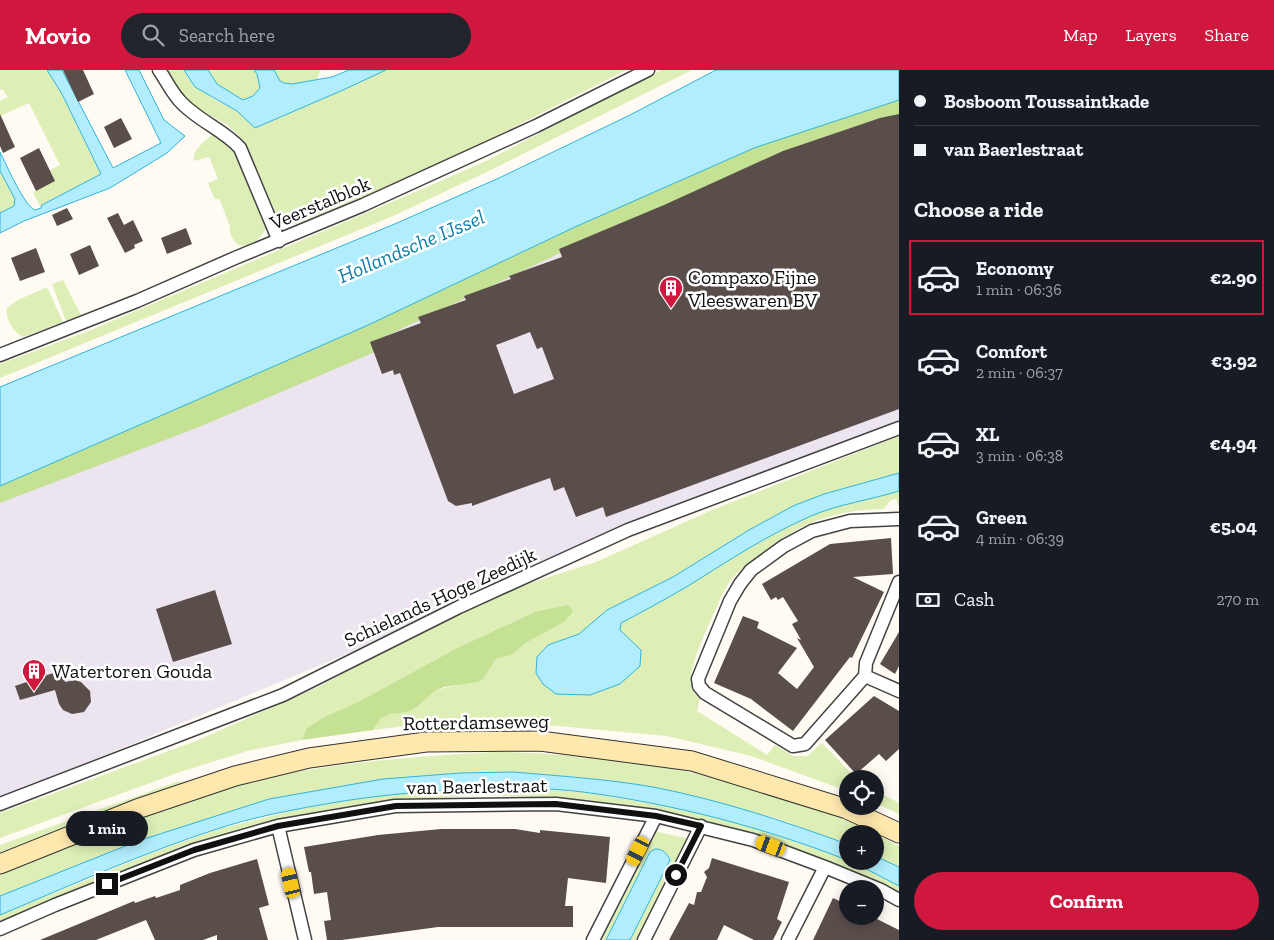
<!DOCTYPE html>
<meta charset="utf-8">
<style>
:root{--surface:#171b24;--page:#20242c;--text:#f1f3f6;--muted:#9ea1a6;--line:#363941;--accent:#d0183f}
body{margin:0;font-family:"Zilla Slab",serif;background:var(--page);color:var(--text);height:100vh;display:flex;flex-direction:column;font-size:19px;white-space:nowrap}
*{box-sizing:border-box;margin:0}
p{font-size:16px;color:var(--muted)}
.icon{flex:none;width:28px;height:28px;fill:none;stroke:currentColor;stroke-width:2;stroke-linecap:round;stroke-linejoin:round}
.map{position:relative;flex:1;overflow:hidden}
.details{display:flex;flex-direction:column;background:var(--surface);width:375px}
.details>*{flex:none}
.guide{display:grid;align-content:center;height:110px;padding:0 15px;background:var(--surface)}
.controls{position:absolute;left:839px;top:700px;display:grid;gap:10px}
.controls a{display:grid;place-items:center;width:45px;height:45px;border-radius:50%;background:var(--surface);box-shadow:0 2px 12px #0003;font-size:25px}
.end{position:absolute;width:22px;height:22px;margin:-11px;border:6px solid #101010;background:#fff;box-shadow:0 0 0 2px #fff}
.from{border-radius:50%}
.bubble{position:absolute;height:35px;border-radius:18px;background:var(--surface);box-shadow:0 2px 12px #0003;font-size:16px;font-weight:700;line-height:35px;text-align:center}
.car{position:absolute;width:15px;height:30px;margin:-15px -8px;border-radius:6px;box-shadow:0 0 4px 1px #0007;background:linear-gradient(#f5c518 24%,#345 0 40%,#f5c518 0 76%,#345 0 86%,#f5c518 0)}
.guide b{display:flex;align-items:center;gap:18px;height:48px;font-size:19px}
.guide b+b{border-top:1px solid var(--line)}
.guide i{width:12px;height:12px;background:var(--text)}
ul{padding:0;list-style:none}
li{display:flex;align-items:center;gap:15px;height:75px;margin:0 10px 8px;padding:0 5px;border:2px solid transparent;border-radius:0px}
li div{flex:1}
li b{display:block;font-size:19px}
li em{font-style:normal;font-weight:700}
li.active{border-color:var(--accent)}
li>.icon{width:45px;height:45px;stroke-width:1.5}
h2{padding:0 15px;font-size:22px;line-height:60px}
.pay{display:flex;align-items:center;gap:12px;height:55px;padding:0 15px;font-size:19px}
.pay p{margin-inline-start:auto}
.action{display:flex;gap:10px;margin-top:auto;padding:10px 15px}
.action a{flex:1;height:58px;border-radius:30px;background:var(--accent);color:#fff;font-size:20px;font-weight:700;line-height:58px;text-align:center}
header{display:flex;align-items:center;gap:30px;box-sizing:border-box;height:70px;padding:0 25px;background:var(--accent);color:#fff}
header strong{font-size:24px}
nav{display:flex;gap:28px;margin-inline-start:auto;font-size:18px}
.search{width:350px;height:45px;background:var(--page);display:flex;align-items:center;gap:12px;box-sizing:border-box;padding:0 18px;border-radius:28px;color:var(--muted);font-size:19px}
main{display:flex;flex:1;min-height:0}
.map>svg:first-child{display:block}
.industrial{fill:#ece4ef}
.green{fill:#ddefb7}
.forest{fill:#c4e194}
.water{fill:#b1edfc;stroke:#30b3dc}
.building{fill:#5a4e4b;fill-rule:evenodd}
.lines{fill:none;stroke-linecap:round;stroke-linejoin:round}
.street-casing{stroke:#434343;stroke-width:15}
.secondary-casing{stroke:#323232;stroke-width:21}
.street{stroke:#fff;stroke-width:12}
.secondary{stroke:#ffe8ad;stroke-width:19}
.route{stroke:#101010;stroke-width:6}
.labels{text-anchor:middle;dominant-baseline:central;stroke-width:5;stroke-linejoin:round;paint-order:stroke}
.street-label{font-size:20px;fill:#101010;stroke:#fff}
.poi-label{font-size:20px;fill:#101010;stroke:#fff;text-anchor:start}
.water-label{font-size:21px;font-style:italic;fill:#0a7da8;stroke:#fff}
</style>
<header>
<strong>Movio</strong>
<div class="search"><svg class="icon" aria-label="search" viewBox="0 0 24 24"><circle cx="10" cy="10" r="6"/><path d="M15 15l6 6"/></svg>Search here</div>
<nav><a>Map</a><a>Layers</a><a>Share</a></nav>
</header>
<main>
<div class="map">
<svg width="899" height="870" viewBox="0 0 899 870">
<rect width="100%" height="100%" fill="#fffaf2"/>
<!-- industrial -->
<path class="industrial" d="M899 43V353L0 729V416L727 90Z"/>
<!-- green -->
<path class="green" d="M0 0H47L62 24 101 104 42 135 41 138 33 122 55 111 50 100 60 95 29 33 0 46V31L8 27 2 19 0 20Z
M164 0H184L188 8 212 28 237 41 256 58 343 20 386 0H626L434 98 296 154 284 153 277 145 246 76 239 66 226 54 193 36 176 18Z
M208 0H254L257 4 260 18 253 26 243 30 217 14Z
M274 0H321L317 9C309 11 285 17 280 11 277 9 276 3 274 0Z
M661 0H692L493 99 393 146 0 308V294L91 260 427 117 486 91Z
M214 63 218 64 237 84 266 157C263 169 242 185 233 169 231 164 229 162 230 157L220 130 214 128 208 113 218 109 209 87 194 91C192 79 206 71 214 63Z
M0 101 15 129 14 136 0 143Z
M63 210 81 245 66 251 52 214Z
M47 217 63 252 23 267C13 262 5 249 7 238L18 230Z
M899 366V403L824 424 793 436 749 460 673 507 607 540 579 564 548 575 620 560 621 553C685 519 744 476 811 446 838 434 870 428 899 421V437L896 429 891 430 884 439C859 439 832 444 808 454 794 460 781 470 769 479 750 491 735 501 724 521 715 542 687 596 691 616 692 622 696 625 700 628L697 641 767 685 775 675 793 686H807L822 673 857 709H848L847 721 751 686 667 666 547 655 431 653 373 660 379 649 390 644 417 637 436 620 483 609 496 589 511 585 526 573 564 552 571 546 573 540 533 542 457 578 358 632 324 647 307 658 302 670 247 681 177 703 0 768V743L196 671 318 617 433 556 514 518 596 492 712 440Z
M496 682C632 684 778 710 899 776V797L875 786V764H848L847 774 779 749 652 717 579 707 513 702 460 703 383 709 269 729 138 771 0 826V803C76 773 152 739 230 717 317 693 407 687 496 682Z
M189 711 147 726 0 786V775L176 712Z
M509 717 582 722 689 740 735 752 847 789 848 791H851L899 816V827L735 760 684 746 613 735 547 728 486 725 400 730 277 750 220 766 137 795 0 851V845L155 782 219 759 295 740 360 728 411 722Z
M875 720 899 733V744L875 733Z
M653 761 686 768 687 775 639 870H630L670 790 665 782 660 779 650 782 606 870H598Z"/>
<!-- forest -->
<path class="forest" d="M899 30V51L606 161 376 271 375 282 199 357 0 433V416L366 256 575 157 754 78Z
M568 535 573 540 571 545 564 552 526 573 511 585 496 589 483 609 477 612 444 617 436 620 417 637 407 642 390 644 380 649 373 660 302 670 307 658 324 647 358 632 457 578 534 542Z"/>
<!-- water -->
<path class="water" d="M47 0H62L113 98 161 73 125 0H139L164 50 185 66 167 83 110 118 24 151 0 163V143L14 136 15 129 0 101V82C6 94 25 137 35 140L41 138 42 135 101 104 62 24Z
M184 0H208L217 14 243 30 253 26 260 18 257 4 254 0H274L280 11 284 13 292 14 332 7 349 0H386L343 20 255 58 237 41 195 17Z
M716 0H899V30L754 78 575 157 366 256 0 416V317L397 153 499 108 628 46Z
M899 403V421C870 430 839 434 811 446 767 465 728 491 688 516 666 529 644 541 621 553L620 560 641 580 640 596 620 614 590 625 556 624 543 614 536 603 537 587 548 575 579 564 607 540 673 507 749 460 793 436 824 424Z
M513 702C560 706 607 709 653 717 720 730 784 751 847 774V790C762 757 674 734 583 722 544 717 504 718 465 719 416 722 368 726 320 735 286 741 250 748 217 759 143 783 71 815 0 845V826L138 771 269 729 383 709 460 703Z
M655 779C663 779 667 783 670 790L630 870H606L650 782Z
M875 786 899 797V816L851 791H875Z"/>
<!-- building -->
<path class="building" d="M63 0H83L94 24 78 32Z
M0 44 15 77 3 83 0 76Z
M899 44V339L606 447 603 437 576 447 564 417 554 421 550 408 472 436V433L456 436 448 431 400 303 394 305 393 300 382 304 370 272 421 253 418 247 466 230 464 226 511 209 509 206 562 187 559 179 664 135 783 81 880 48ZM530 262 537 279 542 277 554 309 514 324 496 275Z
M121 48 132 69 114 78 104 57Z
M39 78 55 111 36 121 20 88Z
M67 138 73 149 57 156 52 145Z
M118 143 124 155 133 150 143 171 134 175 135 178 125 183 107 148Z
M186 158 192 174 167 184 161 168Z
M90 175 99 196 79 205 70 184Z
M36 178 45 202 20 211 11 188Z
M891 468 893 504 853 507 884 522 852 588 850 587 793 661 751 629 714 613 743 546 759 552 757 558 797 578 778 603 797 619 814 597 797 568 801 570 792 554 798 551 783 527 778 530 776 527 771 530 762 514 830 474Z
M215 520 232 574 173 592 156 539Z
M899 562V596L895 604 880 594Z
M62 600 65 612 75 610 81 612 90 621 91 632 84 642 72 644 63 640 59 634 55 620 20 630 15 616Z
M874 626 899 641V679L886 691 879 684 856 704 825 670Z
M441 759H515L540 763V760L610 767 606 813 568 808 565 836H573V857H438L342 870H327L324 851 331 850 327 822 314 824 311 802H309L304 777 378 765Z
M712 788 789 812 777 849 782 852 773 870H754L724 855 717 870H669L689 833 694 835 697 822H701L707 807 704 802 709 798Z
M257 789 269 835 259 838 268 870H217V865L203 870H155L146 850 96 870H40L134 831 135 833 155 826 156 828 180 820V815L210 803Z
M833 828 848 835V846H871L899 860V870H813Z"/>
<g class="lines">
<!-- street casing -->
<g class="street-casing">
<path id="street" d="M159 0C166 10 171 21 179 30 196 50 223 59 240 78L279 171
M0 285 137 231 235 188 363 135 536 56 648 0
M865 606 805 674 793 676 705 623 699 616 698 609 730 531 740 514 751 500 784 476 812 461 850 451 899 449
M865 606 866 593 899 512
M865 606 899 621
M0 734 283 625 459 537 628 460 899 358
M278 756 305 870
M0 859 55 835 194 780 278 756 395 736 556 734 656 746 753 770 825 797 881 820 899 830
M593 870 656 746
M644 870 701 756
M788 870 825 797"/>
</g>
<!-- secondary casing -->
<g class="secondary-casing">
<path id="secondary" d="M0 794 137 739 235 706 309 688 426 672 540 671 692 691 847 739 899 763"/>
</g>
<!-- street -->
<use href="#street" class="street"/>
<!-- secondary -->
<use href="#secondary" class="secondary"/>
</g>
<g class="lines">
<!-- route -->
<path class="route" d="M107 814 194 780 278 756 396 736 556 734 656 746 701 756 676 805"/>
</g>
<!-- icons -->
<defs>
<g id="building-pin" transform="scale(1.25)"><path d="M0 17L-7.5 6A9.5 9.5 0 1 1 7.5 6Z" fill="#d0183f" stroke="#fff"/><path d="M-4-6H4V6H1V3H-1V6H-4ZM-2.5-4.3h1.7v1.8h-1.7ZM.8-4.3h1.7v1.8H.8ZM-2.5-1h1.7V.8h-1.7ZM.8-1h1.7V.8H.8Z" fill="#fff"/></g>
</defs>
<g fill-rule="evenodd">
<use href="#building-pin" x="671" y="218"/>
<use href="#building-pin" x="34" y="601"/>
</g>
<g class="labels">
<!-- street labels -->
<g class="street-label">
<text transform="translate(320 133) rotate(-23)">Veerstalblok</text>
<text transform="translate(440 527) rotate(-25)">Schielands Hoge Zeedijk</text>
<text transform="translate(476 652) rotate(-1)">Rotterdamseweg</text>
<text transform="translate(477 716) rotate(-1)">van Baerlestraat</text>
</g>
<!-- poi labels -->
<g class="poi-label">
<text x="688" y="207">Compaxo Fijne<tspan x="688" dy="23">Vleeswaren BV</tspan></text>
<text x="52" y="601">Watertoren Gouda</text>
</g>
<!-- water labels -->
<g class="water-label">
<text transform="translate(411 176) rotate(-23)">Hollandsche IJssel</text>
</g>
</g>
</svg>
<div class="controls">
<a><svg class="icon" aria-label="locate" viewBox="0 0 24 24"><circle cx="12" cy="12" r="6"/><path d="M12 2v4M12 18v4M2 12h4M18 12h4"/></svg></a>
<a>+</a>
<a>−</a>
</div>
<i class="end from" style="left:676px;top:805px"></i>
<i class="end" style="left:107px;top:814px"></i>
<div class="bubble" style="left:66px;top:741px;width:82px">1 min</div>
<i class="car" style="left:771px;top:776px;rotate:291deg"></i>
<i class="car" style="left:638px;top:781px;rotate:207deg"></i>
<i class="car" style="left:291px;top:813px;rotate:347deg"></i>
</div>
<section class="details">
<div class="guide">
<b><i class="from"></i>Bosboom Toussaintkade</b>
<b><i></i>van Baerlestraat</b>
</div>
<h2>Choose a ride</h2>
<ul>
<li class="active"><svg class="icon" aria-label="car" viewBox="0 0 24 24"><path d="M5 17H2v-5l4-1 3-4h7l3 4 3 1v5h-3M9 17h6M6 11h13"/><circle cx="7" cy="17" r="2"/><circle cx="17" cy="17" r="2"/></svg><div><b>Economy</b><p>1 min · 06:36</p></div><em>€2.90</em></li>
<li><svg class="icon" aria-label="car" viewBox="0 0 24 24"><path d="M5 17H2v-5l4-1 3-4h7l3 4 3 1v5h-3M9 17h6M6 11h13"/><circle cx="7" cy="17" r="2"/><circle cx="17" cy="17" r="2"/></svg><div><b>Comfort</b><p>2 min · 06:37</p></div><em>€3.92</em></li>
<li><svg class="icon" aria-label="car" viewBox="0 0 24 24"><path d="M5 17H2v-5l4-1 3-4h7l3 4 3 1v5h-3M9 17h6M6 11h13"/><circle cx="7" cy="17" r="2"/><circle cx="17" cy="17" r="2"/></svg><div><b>XL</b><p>3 min · 06:38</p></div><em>€4.94</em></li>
<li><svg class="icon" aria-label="car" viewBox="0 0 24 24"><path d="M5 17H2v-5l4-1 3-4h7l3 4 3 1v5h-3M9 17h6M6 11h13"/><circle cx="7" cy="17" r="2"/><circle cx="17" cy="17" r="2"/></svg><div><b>Green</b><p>4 min · 06:39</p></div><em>€5.04</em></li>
</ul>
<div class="pay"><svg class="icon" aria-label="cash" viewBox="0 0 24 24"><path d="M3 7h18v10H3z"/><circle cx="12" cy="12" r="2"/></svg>Cash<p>270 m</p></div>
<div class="action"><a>Confirm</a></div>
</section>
</main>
